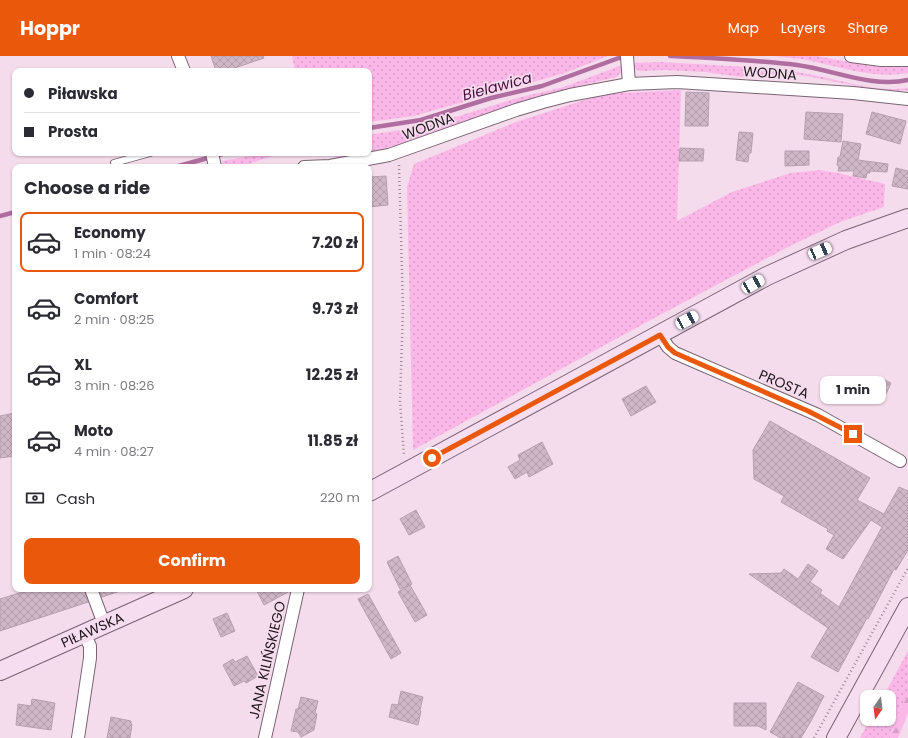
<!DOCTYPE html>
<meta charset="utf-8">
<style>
:root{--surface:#fff;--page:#f2f2f3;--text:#2b2b33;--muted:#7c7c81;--line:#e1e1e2;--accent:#ea580c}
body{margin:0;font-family:Poppins,sans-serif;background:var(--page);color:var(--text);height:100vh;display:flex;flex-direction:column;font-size:15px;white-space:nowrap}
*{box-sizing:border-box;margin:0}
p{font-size:13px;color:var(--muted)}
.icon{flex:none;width:22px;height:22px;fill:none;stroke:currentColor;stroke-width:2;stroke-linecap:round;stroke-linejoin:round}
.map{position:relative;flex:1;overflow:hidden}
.sheet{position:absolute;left:12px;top:108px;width:360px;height:428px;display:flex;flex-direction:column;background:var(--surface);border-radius:8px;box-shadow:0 1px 3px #0004}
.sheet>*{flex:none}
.guide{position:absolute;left:12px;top:12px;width:360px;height:88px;border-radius:8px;box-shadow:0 1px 3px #0004;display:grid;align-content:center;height:88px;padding:0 12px;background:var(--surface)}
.needle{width:26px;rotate:194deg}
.tools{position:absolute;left:860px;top:634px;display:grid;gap:8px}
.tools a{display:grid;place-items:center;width:36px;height:36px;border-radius:8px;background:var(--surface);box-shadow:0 1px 3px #0004;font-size:20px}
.end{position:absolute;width:18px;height:18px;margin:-9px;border:5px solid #ea580c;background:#fff;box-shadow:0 0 0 2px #fff}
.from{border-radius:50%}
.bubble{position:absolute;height:28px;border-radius:8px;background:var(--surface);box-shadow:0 1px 3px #0004;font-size:13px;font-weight:700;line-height:28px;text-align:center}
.car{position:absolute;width:12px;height:24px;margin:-12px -6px;border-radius:5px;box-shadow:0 0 3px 1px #0007;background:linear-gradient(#fff 24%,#345 0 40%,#fff 0 76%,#345 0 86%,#fff 0)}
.guide b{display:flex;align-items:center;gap:14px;height:38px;font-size:15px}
.guide b+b{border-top:1px solid var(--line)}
.guide i{width:10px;height:10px;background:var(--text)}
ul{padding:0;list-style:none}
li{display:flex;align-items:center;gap:12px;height:60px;margin:0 8px 6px;padding:0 4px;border:2px solid transparent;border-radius:8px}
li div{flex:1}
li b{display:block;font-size:15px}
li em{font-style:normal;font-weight:700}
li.current{border-color:var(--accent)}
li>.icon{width:36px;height:36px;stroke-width:1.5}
h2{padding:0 12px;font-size:18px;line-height:48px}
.pay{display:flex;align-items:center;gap:10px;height:44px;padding:0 12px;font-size:15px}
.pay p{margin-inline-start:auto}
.action{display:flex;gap:8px;margin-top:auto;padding:8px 12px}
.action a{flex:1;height:46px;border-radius:8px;background:var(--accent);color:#fff;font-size:16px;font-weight:700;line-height:46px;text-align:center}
header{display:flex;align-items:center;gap:24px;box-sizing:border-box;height:56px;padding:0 20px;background:var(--accent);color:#fff}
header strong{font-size:19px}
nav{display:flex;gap:22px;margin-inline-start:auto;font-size:14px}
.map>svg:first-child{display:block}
.grass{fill:url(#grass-dots)}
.forest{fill:url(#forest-firs)}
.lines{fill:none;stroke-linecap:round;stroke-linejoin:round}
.stream{stroke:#b06d9f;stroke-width:4.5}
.building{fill:url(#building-cross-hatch);stroke:#b79fb0}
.lane-casing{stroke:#796473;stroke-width:8}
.street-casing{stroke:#796473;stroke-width:14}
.secondary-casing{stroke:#796473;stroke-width:20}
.path{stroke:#9b8995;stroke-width:2.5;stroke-dasharray:1 3;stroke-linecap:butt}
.lane{stroke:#fff;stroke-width:6}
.street{stroke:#fff;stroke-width:12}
.secondary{stroke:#f6ddf0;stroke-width:18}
.route{stroke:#ea580c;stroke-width:5}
.labels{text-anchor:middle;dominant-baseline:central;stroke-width:3.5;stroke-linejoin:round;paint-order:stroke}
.street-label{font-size:14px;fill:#20171d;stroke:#f5dced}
.water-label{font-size:15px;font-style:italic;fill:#4a0c3e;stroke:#f5dced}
</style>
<header>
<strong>Hoppr</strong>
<nav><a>Map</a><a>Layers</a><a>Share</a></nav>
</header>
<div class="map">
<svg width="908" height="682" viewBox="0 0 908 682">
<defs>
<pattern id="grass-dots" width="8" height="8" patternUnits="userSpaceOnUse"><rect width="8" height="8" fill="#fab7e7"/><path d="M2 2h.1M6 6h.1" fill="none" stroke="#d69dc6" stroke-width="1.8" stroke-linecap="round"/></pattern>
<pattern id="forest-firs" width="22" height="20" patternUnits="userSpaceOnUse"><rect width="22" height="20" fill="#fab7e7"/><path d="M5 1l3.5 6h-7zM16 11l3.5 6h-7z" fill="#d69dc6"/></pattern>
<pattern id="building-cross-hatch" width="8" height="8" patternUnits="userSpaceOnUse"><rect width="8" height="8" fill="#cfb7c7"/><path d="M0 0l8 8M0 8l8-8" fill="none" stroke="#b19daa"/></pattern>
</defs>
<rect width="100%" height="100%" fill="#f5dced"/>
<!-- grass -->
<path class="grass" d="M292 0H608L565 17 414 60 369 66V15H295Z
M773 0H817L870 10 888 11 908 10V17C874 23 840 11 807 4 796 2 784 1 773 0Z
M661 6C706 9 752 10 796 16 833 21 870 37 908 32V34L894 35 867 32 801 19H762L741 21 705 16 665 14 641 15 635 13 633 7Z
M622 9V16L616 21 538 40 411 85 369 97V79L426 70 517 42 564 31Z
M681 34 677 165 732 136 791 117 820 114 838 117 885 128 884 151 840 166 790 190 658 260 413 394 407 131 414 108 516 66 603 38Z
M270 97H312C299 98 286 98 274 100 262 102 233 117 223 109L222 105Z
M319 97H369L342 102Z
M908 595V639L898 657 890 682H860L870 663H889V641H883Z"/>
<!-- forest -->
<path class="forest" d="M908 639V657L898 682H890L898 657Z"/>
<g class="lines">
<!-- stream -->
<path class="stream" d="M670 0C712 2 755 4 797 9 834 14 871 32 908 24
M369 72 421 64 491 42 542 30 619 2 627 0
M175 111 226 97
M0 160 15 156"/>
</g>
<!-- building -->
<path class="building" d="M211 0H263L264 2 226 15H216Z
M686 36 709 37 708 70H685Z
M806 56 843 58 841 86 804 83Z
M872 56 906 65 900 88 866 78Z
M739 76 753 77 751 97H749L748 106 736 104Z
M843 85 861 88 858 104 888 108 887 116 870 115V117H867L866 122 853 120 854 115H838L839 110 837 109 838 101H840Z
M680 92 704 93 703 105H679Z
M785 95H809V109L785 110Z
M896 112 908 115V133L892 130Z
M386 120 388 149 369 151V121Z
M879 321 891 327 886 338 873 332Z
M646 330 656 346 631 360 622 343Z
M14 357 15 365V400L0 402V360Z
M770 365 870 422 857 444 884 458 899 431 908 435V494L896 514 894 513 868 563 867 562 838 616 811 601 828 572 749 518 781 517 784 513 798 523 808 508 818 515 810 526 822 534 820 537 839 551 882 471 871 464 843 503 826 493 834 479 827 475 828 473 781 446 784 440 754 423 753 394Z
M542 386 553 408 529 421 527 416 515 423 508 411 520 404 518 399Z
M416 454 425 471 409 479 400 463Z
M398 500 412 528 400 533 387 506Z
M410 529 427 559 415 566 398 536Z
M32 533H84L88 546 0 575V543Z
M99 533H120V535L102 541Z
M256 533H290V535L264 549Z
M368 538 401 597 391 603 358 543Z
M227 557 235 575 221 581 213 563Z
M247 600 258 620 246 627 244 625 234 630 223 609 233 603 235 606Z
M798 626 824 640 811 665 801 682H781L770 676Z
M401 635 423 641 420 654 421 655 418 669 389 661 392 648 398 649Z
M301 641 318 645 315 657 317 658 314 674 301 681 298 676 291 675 296 653H298Z
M32 643 55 647 51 674 16 669 18 648 31 650Z
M734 647H766V674L758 670H734Z
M111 661 131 665V668H132L130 682H107Z"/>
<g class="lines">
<!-- lane casing -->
<g class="lane-casing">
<path id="lane" d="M114 107 150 97"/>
</g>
<!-- street casing -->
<g class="street-casing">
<path id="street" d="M178 0 184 15
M627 0 629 28
M851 0 881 4H908
M212 97 215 111
M304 111 330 110 389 99 516 54 543 46 570 39 629 28 677 26 853 37 908 43
M660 279 668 291 675 297 818 359 900 405
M91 533 104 568
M78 682 90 602V590L84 577
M265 682 298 533"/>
</g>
<!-- secondary casing -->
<g class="secondary-casing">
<g id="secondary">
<path d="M369 436 767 220 846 184 908 162"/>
<path id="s1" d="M0 615 184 533"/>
<path d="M836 682 908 551"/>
</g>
</g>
<!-- path -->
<path class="path" d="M399 109 403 252 400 345 404 400
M814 682 908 512"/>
<!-- lane -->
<use href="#lane" class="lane"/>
<!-- street -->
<use href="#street" class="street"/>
<!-- secondary -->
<use href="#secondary" class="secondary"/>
</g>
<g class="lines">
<!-- route -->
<path class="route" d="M432 402 660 279 668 291 675 297 808 355 853 378"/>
</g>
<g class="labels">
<!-- street labels -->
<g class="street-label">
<text transform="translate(770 17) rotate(4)">WODNA</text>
<text transform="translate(428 70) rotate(-20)">WODNA</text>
<text transform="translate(784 328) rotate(23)">PROSTA</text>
<text stroke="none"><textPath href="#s1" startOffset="101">PIŁAWSKA</textPath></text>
<text transform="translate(267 604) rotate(-77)">JANA KILIŃSKIEGO</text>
</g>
<!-- water labels -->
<g class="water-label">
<text transform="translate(497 30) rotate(-15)">Bielawica</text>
</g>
</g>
</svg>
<div class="tools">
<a><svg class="needle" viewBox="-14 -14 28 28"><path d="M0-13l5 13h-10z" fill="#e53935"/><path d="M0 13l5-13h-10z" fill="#7c7c81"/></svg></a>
</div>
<i class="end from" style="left:432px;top:402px"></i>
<i class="end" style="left:853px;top:378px"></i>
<div class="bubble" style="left:820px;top:320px;width:66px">1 min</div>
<i class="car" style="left:820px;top:195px;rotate:67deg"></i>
<i class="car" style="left:753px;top:228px;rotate:60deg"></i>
<i class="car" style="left:687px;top:264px;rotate:62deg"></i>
<div class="guide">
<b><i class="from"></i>Piławska</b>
<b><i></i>Prosta</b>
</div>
<section class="sheet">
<h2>Choose a ride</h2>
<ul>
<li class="current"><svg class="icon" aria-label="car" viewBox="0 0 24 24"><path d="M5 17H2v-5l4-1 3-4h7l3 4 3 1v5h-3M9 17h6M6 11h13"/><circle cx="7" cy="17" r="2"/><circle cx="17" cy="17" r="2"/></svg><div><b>Economy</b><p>1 min · 08:24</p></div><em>7.20 zł</em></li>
<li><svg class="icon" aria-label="car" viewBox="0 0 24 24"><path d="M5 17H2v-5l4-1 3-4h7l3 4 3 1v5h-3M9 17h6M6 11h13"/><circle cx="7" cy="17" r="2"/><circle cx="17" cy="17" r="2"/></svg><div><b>Comfort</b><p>2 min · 08:25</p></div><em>9.73 zł</em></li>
<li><svg class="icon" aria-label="car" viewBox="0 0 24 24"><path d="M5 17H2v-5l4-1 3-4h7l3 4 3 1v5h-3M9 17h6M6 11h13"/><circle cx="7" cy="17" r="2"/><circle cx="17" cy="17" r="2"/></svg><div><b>XL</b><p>3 min · 08:26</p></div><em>12.25 zł</em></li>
<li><svg class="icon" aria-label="car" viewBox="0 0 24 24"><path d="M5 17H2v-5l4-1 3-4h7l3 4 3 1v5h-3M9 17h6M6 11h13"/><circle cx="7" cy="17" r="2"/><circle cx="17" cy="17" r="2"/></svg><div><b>Moto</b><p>4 min · 08:27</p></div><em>11.85 zł</em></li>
</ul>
<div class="pay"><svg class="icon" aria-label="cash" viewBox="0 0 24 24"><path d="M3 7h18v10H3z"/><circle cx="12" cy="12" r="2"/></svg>Cash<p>220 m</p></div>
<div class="action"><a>Confirm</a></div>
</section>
</div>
